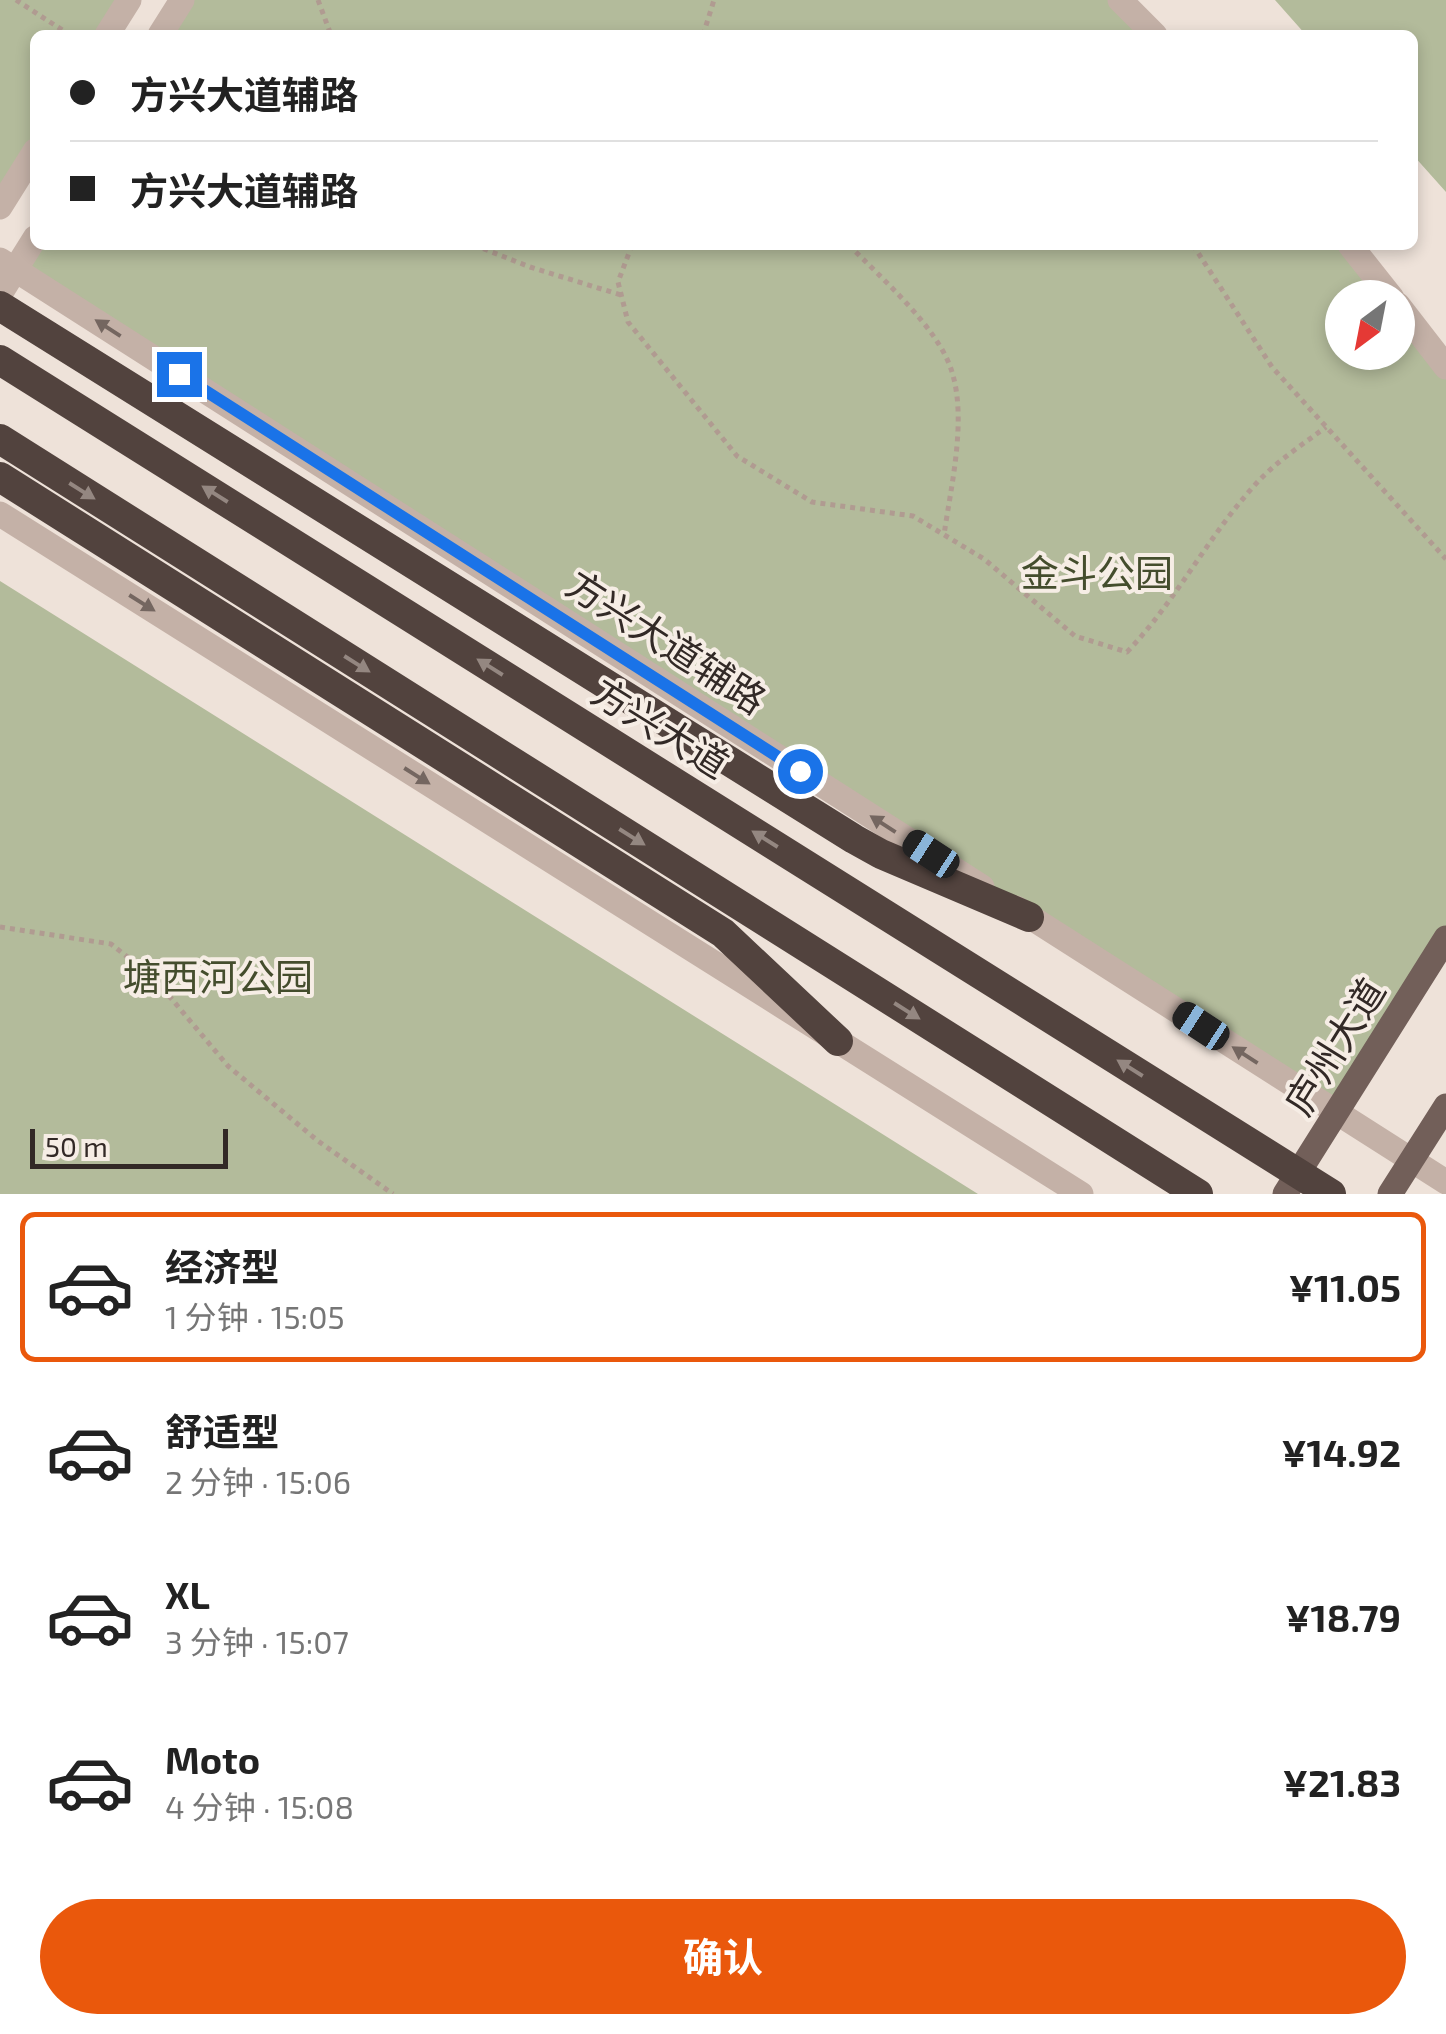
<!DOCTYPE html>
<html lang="zh">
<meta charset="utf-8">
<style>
:root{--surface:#fff;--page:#f6f6f6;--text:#222;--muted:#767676;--line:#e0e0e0;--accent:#ea580c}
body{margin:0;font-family:"Exo 2","Noto Sans SC",sans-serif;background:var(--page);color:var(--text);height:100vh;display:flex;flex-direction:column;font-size:38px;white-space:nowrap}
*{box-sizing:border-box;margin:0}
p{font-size:32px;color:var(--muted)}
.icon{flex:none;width:55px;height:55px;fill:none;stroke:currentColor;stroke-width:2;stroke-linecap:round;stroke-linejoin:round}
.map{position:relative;height:1194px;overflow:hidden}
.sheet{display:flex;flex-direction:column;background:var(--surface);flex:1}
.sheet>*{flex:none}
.hud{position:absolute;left:30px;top:30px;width:1388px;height:220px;border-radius:15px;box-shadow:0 5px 15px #0003;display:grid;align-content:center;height:220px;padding:0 40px;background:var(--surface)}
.needle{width:65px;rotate:212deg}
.fabs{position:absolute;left:1325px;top:280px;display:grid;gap:20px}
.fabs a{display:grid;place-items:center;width:90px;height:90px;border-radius:50%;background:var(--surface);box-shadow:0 5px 15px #0003;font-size:50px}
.scale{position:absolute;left:30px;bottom:25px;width:198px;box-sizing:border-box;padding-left:10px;border:5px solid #322926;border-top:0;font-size:28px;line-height:35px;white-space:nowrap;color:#322926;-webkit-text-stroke:8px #f6ede5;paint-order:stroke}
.end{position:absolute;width:45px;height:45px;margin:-22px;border:12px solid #1a73e8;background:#fff;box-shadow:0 0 0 5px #fff}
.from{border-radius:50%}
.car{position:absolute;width:30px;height:60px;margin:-30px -15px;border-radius:12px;box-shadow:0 0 8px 2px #0007;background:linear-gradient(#222 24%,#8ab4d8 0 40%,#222 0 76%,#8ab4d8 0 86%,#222 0)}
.hud b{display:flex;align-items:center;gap:35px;height:95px;font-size:38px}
.hud b+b{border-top:2px solid var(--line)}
.hud i{width:25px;height:25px;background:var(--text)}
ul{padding:18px 0 0;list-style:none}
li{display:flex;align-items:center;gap:30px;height:150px;margin:0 20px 15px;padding:0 20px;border:5px solid transparent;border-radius:15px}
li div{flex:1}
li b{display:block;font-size:38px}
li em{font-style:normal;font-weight:700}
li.current{border-color:var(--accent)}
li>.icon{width:90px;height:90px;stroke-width:1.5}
.action{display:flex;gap:20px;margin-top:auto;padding:20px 40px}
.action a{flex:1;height:115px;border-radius:60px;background:var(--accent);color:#fff;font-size:40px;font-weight:700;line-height:115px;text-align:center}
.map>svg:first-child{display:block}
.green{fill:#b3bb9b}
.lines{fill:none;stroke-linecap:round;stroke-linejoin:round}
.path{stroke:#b09b91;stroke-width:5;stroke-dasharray:5 5;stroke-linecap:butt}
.minor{stroke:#c4b1a7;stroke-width:25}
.major{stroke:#725f59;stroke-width:25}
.highway{stroke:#52433e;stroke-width:30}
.highway-bridge{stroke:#52433e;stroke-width:30}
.oneway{fill:#746660}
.oneway2{fill:#948781}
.route{stroke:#1a73e8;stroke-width:12}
.labels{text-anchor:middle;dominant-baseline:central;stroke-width:8;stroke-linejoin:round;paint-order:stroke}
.park-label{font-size:38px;fill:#444d2d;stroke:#f6ede5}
.street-label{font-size:38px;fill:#322926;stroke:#f6ede5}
</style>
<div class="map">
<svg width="1446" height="1194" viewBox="0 0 1446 1194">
<rect width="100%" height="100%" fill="#eee2d9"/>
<!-- green -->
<path class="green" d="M0 0H129L107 35H35V151L0 207Z
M182 0H1120L1155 35H160Z
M1275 0H1446V192L1413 155 1412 35H1306Z
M35 245H1350L1392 297 1342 298V352H1398V305L1446 367V938L1336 1113 16 269Z
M0 581 978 1194H0Z"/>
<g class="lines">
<!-- path -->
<path class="path" d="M16 0 70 35
M318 0 331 35
M703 35 714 0
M474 245 530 267 621 295
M632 245 618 282 628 322 737 456 812 502 913 516 984 559 1075 636 1127 652C1176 601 1207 538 1254 486 1274 463 1302 445 1326 427
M849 245C881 278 939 328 952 372 967 420 951 486 944 535
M1193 245 1272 367 1446 559
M0 927 111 944 154 978 228 1066 318 1141 393 1194"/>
<!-- minor -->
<path class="minor" d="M1120 0 1155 35
M107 35 129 0
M160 35 182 0
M0 207 35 151
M1350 245 1392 298
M0 260 982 887
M0 294 35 238
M1398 305 1446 367
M0 514 1081 1194
M1016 908 1446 1182"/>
<!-- major -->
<path class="major" d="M1285 1194 1446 938
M1390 1194 1446 1106"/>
<!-- highway -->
<path class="highway" d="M0 306 854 839 881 854 1029 917
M0 477 723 933 838 1041"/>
<!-- highway-bridge -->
<path class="highway-bridge" d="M0 360 1331 1194
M0 439 1198 1194"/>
</g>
<!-- one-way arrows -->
<defs><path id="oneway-solid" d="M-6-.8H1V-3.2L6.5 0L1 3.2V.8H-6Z" transform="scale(2.5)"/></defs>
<g class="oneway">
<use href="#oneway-solid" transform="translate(108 328) rotate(-147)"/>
<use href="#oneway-solid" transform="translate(142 603) rotate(32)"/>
<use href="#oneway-solid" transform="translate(417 776) rotate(32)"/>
<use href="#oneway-solid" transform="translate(883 824) rotate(-147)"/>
<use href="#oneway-solid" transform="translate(1245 1055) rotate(-147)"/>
</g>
<g class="oneway2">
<use href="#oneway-solid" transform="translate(82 491) rotate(32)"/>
<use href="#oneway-solid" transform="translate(215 494) rotate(-148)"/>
<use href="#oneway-solid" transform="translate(357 664) rotate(32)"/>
<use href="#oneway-solid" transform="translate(490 667) rotate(-148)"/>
<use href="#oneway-solid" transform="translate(632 837) rotate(32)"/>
<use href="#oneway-solid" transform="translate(765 839) rotate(-148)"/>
<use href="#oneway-solid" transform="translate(907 1011) rotate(32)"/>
<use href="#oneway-solid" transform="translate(1130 1068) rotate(-148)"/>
</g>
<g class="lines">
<!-- route -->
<path class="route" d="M179 374 800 771"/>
</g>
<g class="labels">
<!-- park labels -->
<g class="park-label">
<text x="1097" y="572">金斗公园</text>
<text x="218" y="976">塘西河公园</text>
</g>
<!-- street labels -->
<g class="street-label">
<text transform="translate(667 641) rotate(33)">方兴大道辅路</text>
<text transform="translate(661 727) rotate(32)">方兴大道</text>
<text transform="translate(1334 1046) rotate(-58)">庐州大道</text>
</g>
</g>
</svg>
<div class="fabs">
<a><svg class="needle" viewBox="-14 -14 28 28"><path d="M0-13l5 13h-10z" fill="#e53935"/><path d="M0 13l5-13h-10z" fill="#767676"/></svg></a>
</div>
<div class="scale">50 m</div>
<i class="end from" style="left:800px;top:771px"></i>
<i class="end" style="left:179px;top:374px"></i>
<i class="car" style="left:931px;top:854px;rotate:303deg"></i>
<i class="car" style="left:1201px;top:1026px;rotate:303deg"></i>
<div class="hud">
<b><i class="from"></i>方兴大道辅路</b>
<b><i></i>方兴大道辅路</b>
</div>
</div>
<section class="sheet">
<ul>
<li class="current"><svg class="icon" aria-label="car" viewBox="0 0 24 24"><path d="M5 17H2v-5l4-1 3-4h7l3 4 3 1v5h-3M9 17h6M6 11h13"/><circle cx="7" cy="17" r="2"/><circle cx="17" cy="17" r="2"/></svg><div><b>经济型</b><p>1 分钟 · 15:05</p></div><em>¥11.05</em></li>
<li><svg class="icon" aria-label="car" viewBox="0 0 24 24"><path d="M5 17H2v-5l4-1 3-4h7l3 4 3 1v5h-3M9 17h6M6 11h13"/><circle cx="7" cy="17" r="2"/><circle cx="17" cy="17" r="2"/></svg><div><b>舒适型</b><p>2 分钟 · 15:06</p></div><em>¥14.92</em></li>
<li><svg class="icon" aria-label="car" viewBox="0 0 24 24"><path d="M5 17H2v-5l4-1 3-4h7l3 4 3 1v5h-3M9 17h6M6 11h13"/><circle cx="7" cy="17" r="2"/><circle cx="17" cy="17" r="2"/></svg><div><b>XL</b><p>3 分钟 · 15:07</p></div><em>¥18.79</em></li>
<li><svg class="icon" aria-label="car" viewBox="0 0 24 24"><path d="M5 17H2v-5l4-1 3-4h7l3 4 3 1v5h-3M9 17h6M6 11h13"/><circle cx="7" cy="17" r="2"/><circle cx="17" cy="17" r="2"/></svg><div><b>Moto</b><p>4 分钟 · 15:08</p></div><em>¥21.83</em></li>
</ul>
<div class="action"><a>确认</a></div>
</section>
